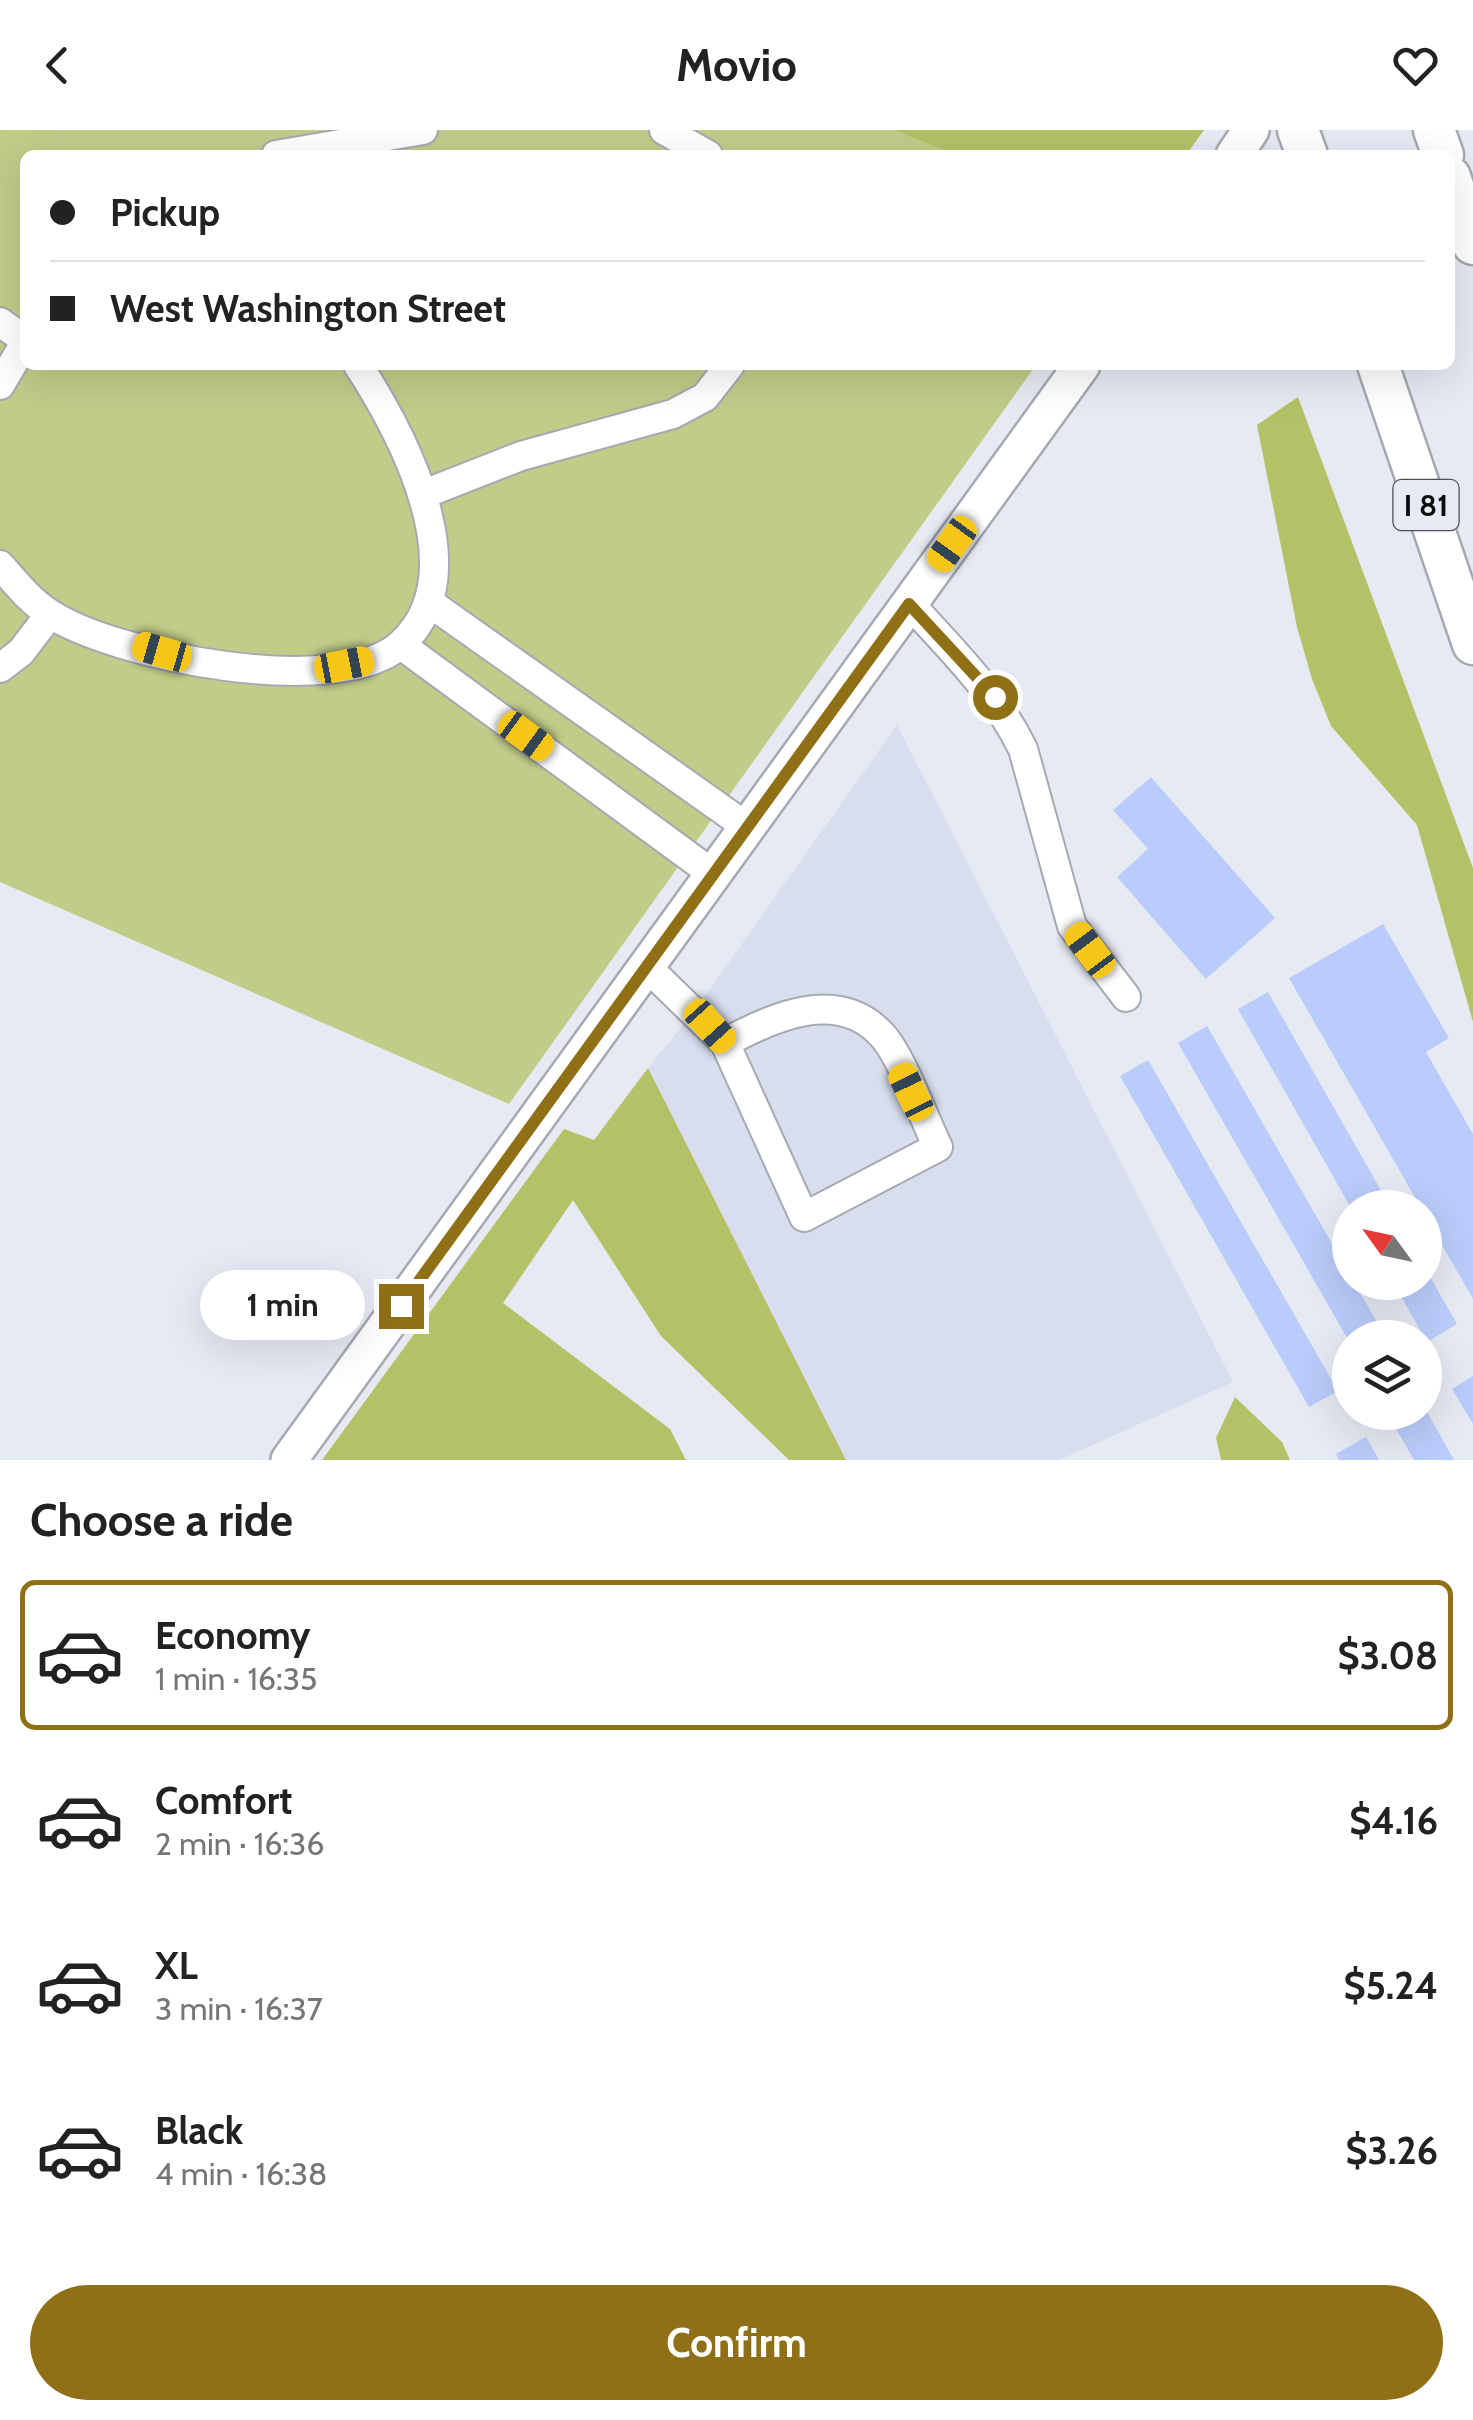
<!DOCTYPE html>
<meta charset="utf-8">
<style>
:root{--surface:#fff;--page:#f6f6f6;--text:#222;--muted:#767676;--line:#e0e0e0;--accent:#907016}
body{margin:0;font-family:Cabin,sans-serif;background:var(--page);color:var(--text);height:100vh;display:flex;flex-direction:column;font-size:38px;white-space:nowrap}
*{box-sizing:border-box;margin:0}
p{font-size:32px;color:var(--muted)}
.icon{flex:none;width:55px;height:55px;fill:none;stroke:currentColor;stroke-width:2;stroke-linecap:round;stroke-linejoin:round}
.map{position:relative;height:1330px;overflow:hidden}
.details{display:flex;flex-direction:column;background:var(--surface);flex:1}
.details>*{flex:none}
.banner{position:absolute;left:20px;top:20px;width:1435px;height:220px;border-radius:15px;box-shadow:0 10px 40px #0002;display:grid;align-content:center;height:220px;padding:0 30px;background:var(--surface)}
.needle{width:65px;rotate:303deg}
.controls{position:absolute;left:1332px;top:1060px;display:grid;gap:20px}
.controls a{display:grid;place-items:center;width:110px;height:110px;border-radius:50%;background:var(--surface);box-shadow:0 10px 40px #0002;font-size:50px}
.end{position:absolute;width:45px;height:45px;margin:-22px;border:12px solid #907016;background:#fff;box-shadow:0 0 0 5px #fff}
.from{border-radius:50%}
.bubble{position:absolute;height:70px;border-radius:35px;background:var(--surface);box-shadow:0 10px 40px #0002;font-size:32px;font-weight:700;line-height:70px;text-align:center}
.car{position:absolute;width:30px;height:60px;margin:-30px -15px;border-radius:12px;box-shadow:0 0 8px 2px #0007;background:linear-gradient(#f5c518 24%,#345 0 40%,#f5c518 0 76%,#345 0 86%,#f5c518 0)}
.banner b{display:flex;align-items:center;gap:35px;height:95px;font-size:38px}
.banner b+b{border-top:2px solid var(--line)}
.banner i{width:25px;height:25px;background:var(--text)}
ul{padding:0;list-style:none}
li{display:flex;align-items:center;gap:30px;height:150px;margin:0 20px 15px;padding:0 10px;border:5px solid transparent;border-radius:15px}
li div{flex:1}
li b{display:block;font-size:38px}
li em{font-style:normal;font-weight:700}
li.on{border-color:var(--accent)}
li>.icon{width:90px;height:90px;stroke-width:1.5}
h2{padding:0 30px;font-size:45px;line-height:120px}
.button{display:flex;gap:20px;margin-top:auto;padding:20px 30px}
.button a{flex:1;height:115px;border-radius:60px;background:var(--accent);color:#fff;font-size:40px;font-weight:700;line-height:115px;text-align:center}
header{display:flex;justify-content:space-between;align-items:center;height:130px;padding:0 30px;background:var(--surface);font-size:45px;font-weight:700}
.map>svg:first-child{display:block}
.built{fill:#d8deee}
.green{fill:#c1cc89}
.forest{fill:#b4c167}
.building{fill:#baccfb}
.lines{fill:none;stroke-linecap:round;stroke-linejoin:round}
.minor-casing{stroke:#a5a9b1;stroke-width:32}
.major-casing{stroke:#a5a9b1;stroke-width:40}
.highway-casing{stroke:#a5a9b1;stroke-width:45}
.minor{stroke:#fff;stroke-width:28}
.major{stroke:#fff;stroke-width:35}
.highway{stroke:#fff;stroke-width:40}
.route{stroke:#907016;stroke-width:12}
.labels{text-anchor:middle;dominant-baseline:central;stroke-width:9;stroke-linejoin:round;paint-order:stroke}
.shield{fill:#e6eaf3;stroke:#4d4f53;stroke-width:2.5}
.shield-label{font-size:30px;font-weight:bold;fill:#0b0c0e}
</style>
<header><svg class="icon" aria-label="back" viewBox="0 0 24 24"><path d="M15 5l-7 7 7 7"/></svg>Movio<svg class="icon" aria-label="heart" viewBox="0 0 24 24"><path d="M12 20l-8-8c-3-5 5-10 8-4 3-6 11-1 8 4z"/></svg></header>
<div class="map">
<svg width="1473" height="1330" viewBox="0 0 1473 1330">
<rect width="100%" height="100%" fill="#e6eaf3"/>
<!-- built -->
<path class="built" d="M897 595 1233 1252 1059 1330H846L648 938 695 880Z"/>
<!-- green -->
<path class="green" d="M0 0H893L956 25H25V235H1036L509 974 0 752Z"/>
<!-- forest -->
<path class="forest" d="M893 0H1204L1186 25H956Z
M1298 267 1473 738V892L1417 695 1331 596 1312 549 1297 497 1257 295Z
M648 938 846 1330H789L661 1206 573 1070 503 1173 670 1299 686 1330H322L564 999 594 1010Z
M1235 1267 1282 1312 1290 1330H1221L1216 1308Z"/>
<!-- building -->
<path class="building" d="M1151 647 1275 788 1206 849 1117 747 1148 719 1113 680Z
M1383 794 1449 908 1426 922 1473 1004V1169L1425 1085V1078H1421L1289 848Z
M1268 862 1391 1078H1351L1238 879Z
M1207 896 1350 1145V1152H1354L1386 1208H1350V1213L1178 913Z
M1148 930 1338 1261 1309 1277 1120 946Z
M1425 1138 1457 1194 1427 1212 1393 1152H1425Z
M1473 1246V1294L1452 1259Z
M1408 1282H1427L1454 1330H1414L1392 1292Z
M1366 1307 1379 1330H1339L1336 1324Z"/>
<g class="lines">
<!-- minor casing -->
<g class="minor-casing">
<path id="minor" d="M664 0 708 25
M276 25 423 0
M0 192 25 210
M0 255 25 213
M424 364 521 326 673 284 705 267 730 235
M0 435C15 452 30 471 49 483 113 526 339 571 401 514 478 444 402 303 358 235
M430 473 747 697
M909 473C952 520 995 562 1023 619L1072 796 1126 867
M401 515 713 744
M0 538 21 522 50 484
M646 836 725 913C772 887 838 857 882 905 901 925 924 989 938 1017L804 1087 725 913"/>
</g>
<!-- major casing -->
<g class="major-casing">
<path id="major" d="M1234 25 1251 0
M289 1330 1082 235"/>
</g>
<!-- highway casing -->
<g class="highway-casing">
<path id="highway" d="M1298 0 1307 25
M1434 0 1443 25
M1450 47 1473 114
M1378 235 1473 514"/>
</g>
<!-- minor -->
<use href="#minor" class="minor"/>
<!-- major -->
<use href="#major" class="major"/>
<!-- highway -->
<use href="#highway" class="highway"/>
</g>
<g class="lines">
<!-- route -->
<path class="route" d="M401 1176 909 474 995 567"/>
</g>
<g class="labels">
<!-- shield labels -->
<rect class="shield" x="1393.5" y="350" width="65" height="50" rx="8"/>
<g class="shield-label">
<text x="1426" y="375">I 81</text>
</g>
</g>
</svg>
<div class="controls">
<a><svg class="needle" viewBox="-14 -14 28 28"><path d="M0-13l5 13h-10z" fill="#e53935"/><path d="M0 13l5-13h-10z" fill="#767676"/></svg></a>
<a><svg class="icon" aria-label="layers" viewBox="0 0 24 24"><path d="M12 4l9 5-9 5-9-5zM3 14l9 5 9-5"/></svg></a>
</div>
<i class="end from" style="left:995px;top:567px"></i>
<i class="end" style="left:401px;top:1176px"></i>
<div class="bubble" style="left:200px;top:1140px;width:165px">1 min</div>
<i class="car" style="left:952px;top:414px;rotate:216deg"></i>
<i class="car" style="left:162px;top:522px;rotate:286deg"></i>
<i class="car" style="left:344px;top:535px;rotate:79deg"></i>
<i class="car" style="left:526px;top:606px;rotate:126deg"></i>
<i class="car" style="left:1090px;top:820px;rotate:323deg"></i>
<i class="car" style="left:710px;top:896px;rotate:138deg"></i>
<i class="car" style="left:911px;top:962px;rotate:334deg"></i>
<div class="banner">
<b><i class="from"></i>Pickup</b>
<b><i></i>West Washington Street</b>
</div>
</div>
<section class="details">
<h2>Choose a ride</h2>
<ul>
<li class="on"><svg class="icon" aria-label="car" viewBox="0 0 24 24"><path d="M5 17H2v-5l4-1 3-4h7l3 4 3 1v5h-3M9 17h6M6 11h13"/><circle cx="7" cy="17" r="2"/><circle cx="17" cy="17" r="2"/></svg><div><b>Economy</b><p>1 min · 16:35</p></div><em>$3.08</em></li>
<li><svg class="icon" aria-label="car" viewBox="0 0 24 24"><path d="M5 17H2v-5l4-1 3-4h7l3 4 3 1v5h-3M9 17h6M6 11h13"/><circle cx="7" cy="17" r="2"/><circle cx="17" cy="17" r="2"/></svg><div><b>Comfort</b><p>2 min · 16:36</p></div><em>$4.16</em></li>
<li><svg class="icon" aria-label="car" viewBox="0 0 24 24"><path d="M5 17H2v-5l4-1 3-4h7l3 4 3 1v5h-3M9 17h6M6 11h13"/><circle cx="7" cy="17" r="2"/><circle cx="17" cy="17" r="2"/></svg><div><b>XL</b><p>3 min · 16:37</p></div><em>$5.24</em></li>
<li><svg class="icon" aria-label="car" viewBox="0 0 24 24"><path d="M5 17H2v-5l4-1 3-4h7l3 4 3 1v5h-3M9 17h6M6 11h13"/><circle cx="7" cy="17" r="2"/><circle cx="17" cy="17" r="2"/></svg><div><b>Black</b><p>4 min · 16:38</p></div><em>$3.26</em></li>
</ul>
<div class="button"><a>Confirm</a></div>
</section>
